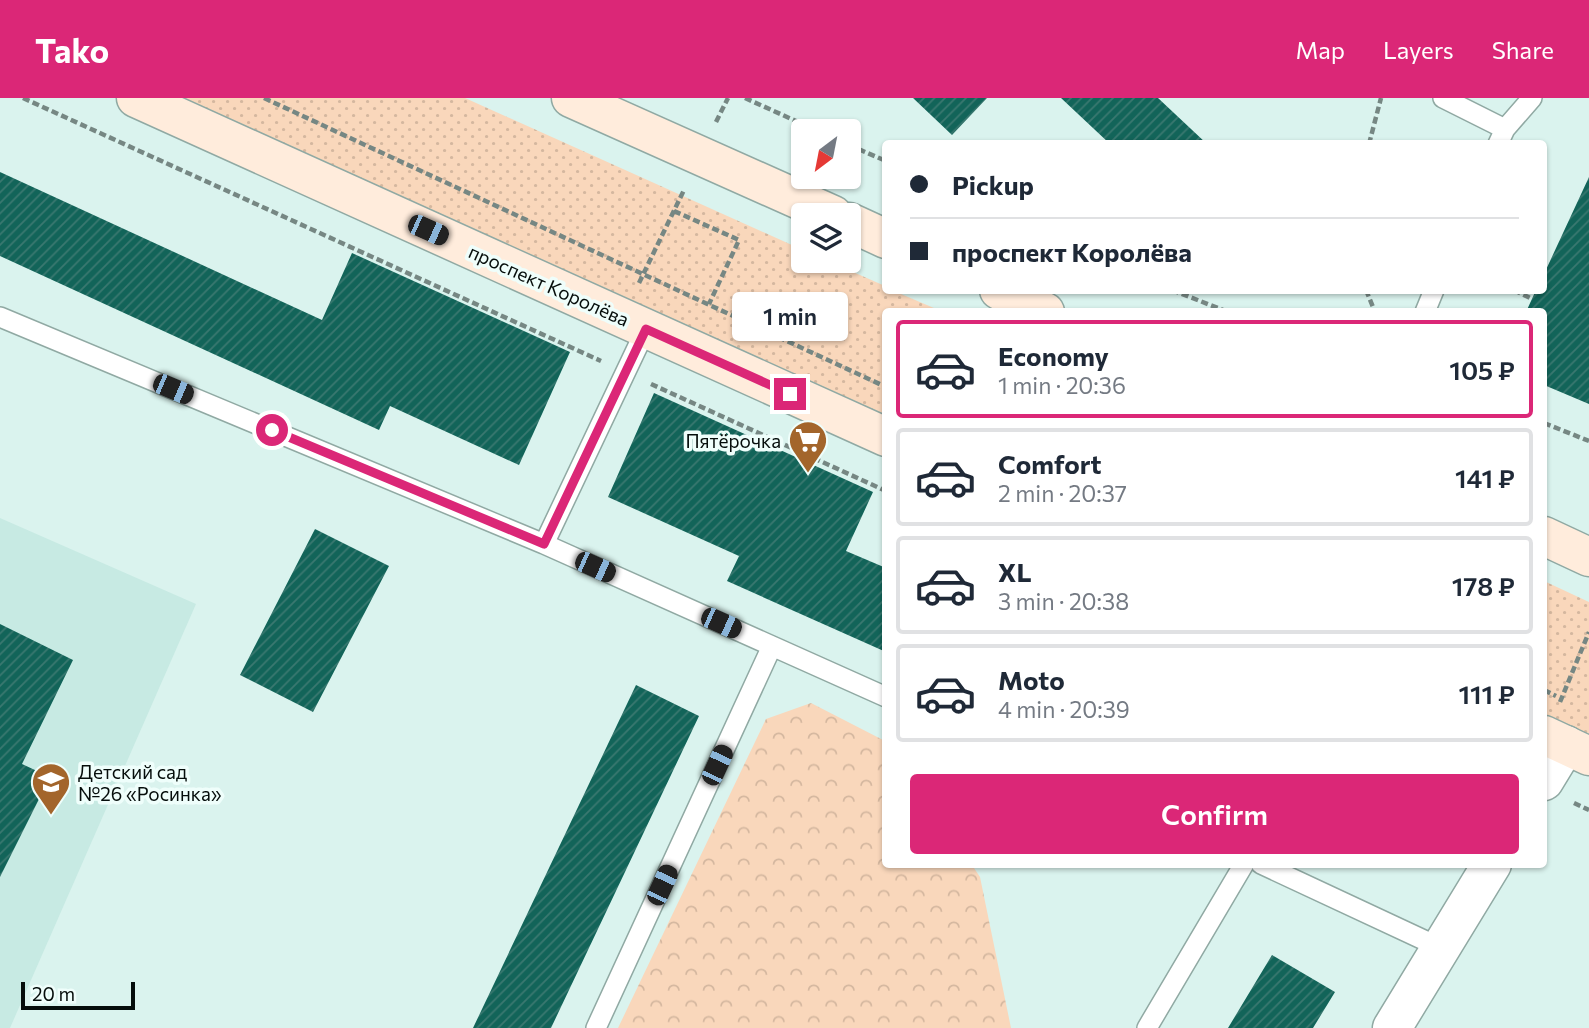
<!DOCTYPE html>
<meta charset="utf-8">
<style>
:root{--surface:#fff;--page:#f2f2f3;--text:#1f2937;--muted:#747a83;--line:#e0e1e3;--accent:#db2777}
body{margin:0;font-family:Commissioner,sans-serif;background:var(--page);color:var(--text);height:100vh;display:flex;flex-direction:column;font-size:26px;white-space:nowrap}
*{box-sizing:border-box;margin:0}
p{font-size:23px;color:var(--muted)}
.icon{flex:none;width:38px;height:38px;fill:none;stroke:currentColor;stroke-width:2;stroke-linecap:round;stroke-linejoin:round}
.map{position:relative;flex:1;overflow:hidden}
.side{position:absolute;left:882px;top:210px;width:665px;height:560px;display:flex;flex-direction:column;background:var(--surface);border-radius:7px;box-shadow:0 2px 5px #0004}
.side>*{flex:none}
.banner{position:absolute;left:882px;top:42px;width:665px;height:154px;border-radius:7px;box-shadow:0 2px 5px #0004;display:grid;align-content:center;height:154px;padding:0 28px;background:var(--surface)}
.needle{width:46px;rotate:212deg}
.controls{position:absolute;left:791px;top:21px;display:grid;gap:14px}
.controls a{display:grid;place-items:center;width:70px;height:70px;border-radius:7px;background:var(--surface);box-shadow:0 2px 5px #0004;font-size:35px}
.scale{position:absolute;left:21px;bottom:18px;width:114px;box-sizing:border-box;padding-left:7px;border:4px solid #050d0b;border-top:0;font-size:19px;line-height:24px;white-space:nowrap;color:#050d0b;-webkit-text-stroke:5px #effefb;paint-order:stroke}
.end{position:absolute;width:32px;height:32px;margin:-16px;border:9px solid #db2777;background:#fff;box-shadow:0 0 0 4px #fff}
.from{border-radius:50%}
.bubble{position:absolute;height:49px;border-radius:7px;background:var(--surface);box-shadow:0 2px 5px #0004;font-size:23px;font-weight:600;line-height:49px;text-align:center}
.car{position:absolute;width:21px;height:42px;margin:-21px -10px;border-radius:9px;box-shadow:0 0 5px 2px #0007;background:linear-gradient(#222 24%,#8ab4d8 0 40%,#222 0 76%,#8ab4d8 0 86%,#222 0)}
.banner b{display:flex;align-items:center;gap:24px;height:66px;font-size:26px}
.banner b+b{border-top:2px solid var(--line)}
.banner i{width:18px;height:18px;background:var(--text)}
ul{padding:12px 0 0;list-style:none}
li{display:flex;align-items:center;gap:21px;height:98px;margin:0 14px 10px;padding:0 14px;border:4px solid var(--line);border-radius:7px}
li div{flex:1}
li b{display:block;font-size:26px}
li em{font-style:normal;font-weight:600}
li.current{border-color:var(--accent)}
li>.icon{width:63px;height:63px;stroke-width:1.5}
.cta{display:flex;gap:14px;margin-top:auto;padding:14px 28px}
.cta a{flex:1;height:80px;border-radius:7px;background:var(--accent);color:#fff;font-size:28px;font-weight:600;line-height:80px;text-align:center}
header{display:flex;align-items:center;gap:42px;box-sizing:border-box;height:98px;padding:0 35px;background:var(--accent);color:#fff}
header strong{font-size:33px}
nav{display:flex;gap:38px;margin-inline-start:auto;font-size:24px}
.map>svg:first-child{display:block}
.built{fill:#c7eae3}
.green{fill:url(#green-dots)}
.forest{fill:url(#forest-crowns)}
.building{fill:url(#building-hatch)}
.lines{fill:none;stroke-linecap:round;stroke-linejoin:round}
.lane-casing{stroke:#90a9a3;stroke-width:22}
.street-casing{stroke:#90a9a3;stroke-width:41}
.secondary-casing{stroke:#90a9a3;stroke-width:41}
.path{stroke:#768783;stroke-width:4.5;stroke-dasharray:7 3.5;stroke-linecap:butt}
.lane{stroke:#fff;stroke-width:19}
.street{stroke:#fff;stroke-width:38}
.secondary{stroke:#ffecdc;stroke-width:38}
.route{stroke:#db2777;stroke-width:9}
.labels{text-anchor:middle;dominant-baseline:central;stroke-width:7;stroke-linejoin:round;paint-order:stroke}
.street-label{font-size:19px;fill:#050d0b;stroke:#effefb}
.poi-label{font-size:19px;fill:#050d0b;stroke:#effefb;text-anchor:end}
</style>
<header>
<strong>Tako</strong>
<nav><a>Map</a><a>Layers</a><a>Share</a></nav>
</header>
<div class="map">
<svg width="1589" height="930" viewBox="0 0 1589 930">
<defs>
<pattern id="green-dots" width="8" height="8" patternUnits="userSpaceOnUse" patternTransform="scale(1.75)"><rect width="8" height="8" fill="#f9d7bb"/><path d="M2 2h.1M6 6h.1" fill="none" stroke="#d4b79f" stroke-width="1.8" stroke-linecap="round"/></pattern>
<pattern id="forest-crowns" width="20" height="18" patternUnits="userSpaceOnUse" patternTransform="scale(1.75)"><rect width="20" height="18" fill="#f9d7bb"/><path d="M2 6a3 3 0 1 1 6 0M12 15a3 3 0 1 1 6 0" fill="none" stroke="#d4b79f"/></pattern>
<pattern id="building-hatch" width="6" height="6" patternUnits="userSpaceOnUse" patternTransform="scale(1.75)"><rect width="6" height="6" fill="#126459"/><path d="M-1 1l2-2M0 6l6-6M5 7l2-2" fill="none" stroke="#3a7870"/></pattern>
</defs>
<rect width="100%" height="100%" fill="#daf3ee"/>
<!-- built -->
<path class="built" d="M0 420 196 506 10 930H0Z"/>
<!-- green -->
<path class="green" d="M173 0H465L803 152V163H828L885 188 886 192 894 193 941 213 886 214 885 322Z
M1544 483 1589 504V639L1544 619Z"/>
<!-- forest -->
<path class="forest" d="M811 605 885 643 886 766 972 767 980 779 1011 930H618L766 621Z"/>
<!-- building -->
<path class="building" d="M913 0H987L952 37Z
M1061 0H1158L1207 46H1110Z
M0 74 322 222 352 155 570 254 519 367 390 308 379 332 0 158Z
M1589 79V306L1544 287V214H1526L1536 192H1544V176Z
M654 295 873 394 846 453 886 470V554L727 483 739 458 608 399Z
M315 431 389 468 313 614 240 577Z
M0 526 73 562 22 666 50 679 0 779Z
M636 587 699 618 551 930H473Z
M1272 857 1335 894 1313 930H1228Z"/>
<g class="lines">
<!-- lane casing -->
<g class="lane-casing">
<path id="lane" d="M1443 0 1505 31 1498 46
M1505 31 1532 0
M1425 214 1434 192
M0 219 544 446 886 599
M544 446 646 231
M1261 766 1441 850
M596 930 772 548
M1147 930 1244 766"/>
</g>
<!-- street casing -->
<g class="street-casing">
<path id="street" d="M1544 683 1566 647
M1392 930 1492 766"/>
</g>
<!-- secondary casing -->
<g class="secondary-casing">
<path id="secondary" d="M136 0 886 339
M571 0 833 117
M849 124 886 141
M999 192 1045 214
M1544 438 1589 459
M1544 637 1589 658"/>
</g>
<!-- path -->
<path class="path" d="M23 0 601 263
M264 0 886 289
M745 0 818 33
M716 24 728 0
M1369 46 1381 0
M849 47 886 63
M674 113 739 142 709 206
M639 185 684 92
M1172 192 1228 214
M1366 192 1375 214
M1514 192 1532 201
M651 286 886 393
M1544 325 1589 343
M1544 592 1556 598
M1560 604 1589 534
M1574 705 1589 712"/>
<!-- lane -->
<use href="#lane" class="lane"/>
<!-- street -->
<use href="#street" class="street"/>
<!-- secondary -->
<use href="#secondary" class="secondary"/>
</g>
<g class="lines">
<!-- route -->
<path class="route" d="M272 332 544 446 646 231 790 296"/>
</g>
<!-- icons -->
<defs>
<g id="supermarket-pin" transform="scale(2.0125)"><path d="M0 17L-7.5 6A9.5 9.5 0 1 1 7.5 6Z" fill="#a3652b" stroke="#effefb"/><path d="M-6-5.5h2.5l.6 2H6L4.5 2H-2.5L-4.4-4H-6ZM-1.5 3.2a1.3 1.3 0 1 0 .1 0ZM3 3.2a1.3 1.3 0 1 0 .1 0Z" fill="#fff"/></g>
<g id="school-pin" transform="scale(2.0125)"><path d="M0 17L-7.5 6A9.5 9.5 0 1 1 7.5 6Z" fill="#a3652b" stroke="#effefb"/><path d="M0-5L7-2L0 1L-7-2ZM-4 1L0 2.5L4 1V4Q0 6-4 4Z" fill="#fff"/></g>
</defs>
<g fill-rule="evenodd">
<use href="#supermarket-pin" x="808" y="342"/>
<use href="#school-pin" x="51" y="684"/>
</g>
<g class="labels">
<!-- street labels -->
<g class="street-label">
<text transform="translate(549 187) rotate(24)">проспект Королёва</text>
</g>
<!-- poi labels -->
<g class="poi-label">
<text x="781" y="342">Пятёрочка</text>
<text x="78" y="673" text-anchor="start">Детский сад<tspan x="78" dy="22">№26 «Росинка»</tspan></text>
</g>
</g>
</svg>
<div class="controls">
<a><svg class="needle" viewBox="-14 -14 28 28"><path d="M0-13l5 13h-10z" fill="#e53935"/><path d="M0 13l5-13h-10z" fill="#747a83"/></svg></a>
<a><svg class="icon" aria-label="layers" viewBox="0 0 24 24"><path d="M12 4l9 5-9 5-9-5zM3 14l9 5 9-5"/></svg></a>
</div>
<div class="scale">20 m</div>
<i class="end from" style="left:272px;top:332px"></i>
<i class="end" style="left:790px;top:296px"></i>
<div class="bubble" style="left:732px;top:194px;width:116px">1 min</div>
<i class="car" style="left:428px;top:132px;rotate:114deg"></i>
<i class="car" style="left:173px;top:291px;rotate:113deg"></i>
<i class="car" style="left:595px;top:469px;rotate:114deg"></i>
<i class="car" style="left:721px;top:525px;rotate:114deg"></i>
<i class="car" style="left:717px;top:667px;rotate:25deg"></i>
<i class="car" style="left:662px;top:787px;rotate:25deg"></i>
<div class="banner">
<b><i class="from"></i>Pickup</b>
<b><i></i>проспект Королёва</b>
</div>
<section class="side">
<ul>
<li class="current"><svg class="icon" aria-label="car" viewBox="0 0 24 24"><path d="M5 17H2v-5l4-1 3-4h7l3 4 3 1v5h-3M9 17h6M6 11h13"/><circle cx="7" cy="17" r="2"/><circle cx="17" cy="17" r="2"/></svg><div><b>Economy</b><p>1 min · 20:36</p></div><em>105 ₽</em></li>
<li><svg class="icon" aria-label="car" viewBox="0 0 24 24"><path d="M5 17H2v-5l4-1 3-4h7l3 4 3 1v5h-3M9 17h6M6 11h13"/><circle cx="7" cy="17" r="2"/><circle cx="17" cy="17" r="2"/></svg><div><b>Comfort</b><p>2 min · 20:37</p></div><em>141 ₽</em></li>
<li><svg class="icon" aria-label="car" viewBox="0 0 24 24"><path d="M5 17H2v-5l4-1 3-4h7l3 4 3 1v5h-3M9 17h6M6 11h13"/><circle cx="7" cy="17" r="2"/><circle cx="17" cy="17" r="2"/></svg><div><b>XL</b><p>3 min · 20:38</p></div><em>178 ₽</em></li>
<li><svg class="icon" aria-label="car" viewBox="0 0 24 24"><path d="M5 17H2v-5l4-1 3-4h7l3 4 3 1v5h-3M9 17h6M6 11h13"/><circle cx="7" cy="17" r="2"/><circle cx="17" cy="17" r="2"/></svg><div><b>Moto</b><p>4 min · 20:39</p></div><em>111 ₽</em></li>
</ul>
<div class="cta"><a>Confirm</a></div>
</section>
</div>
